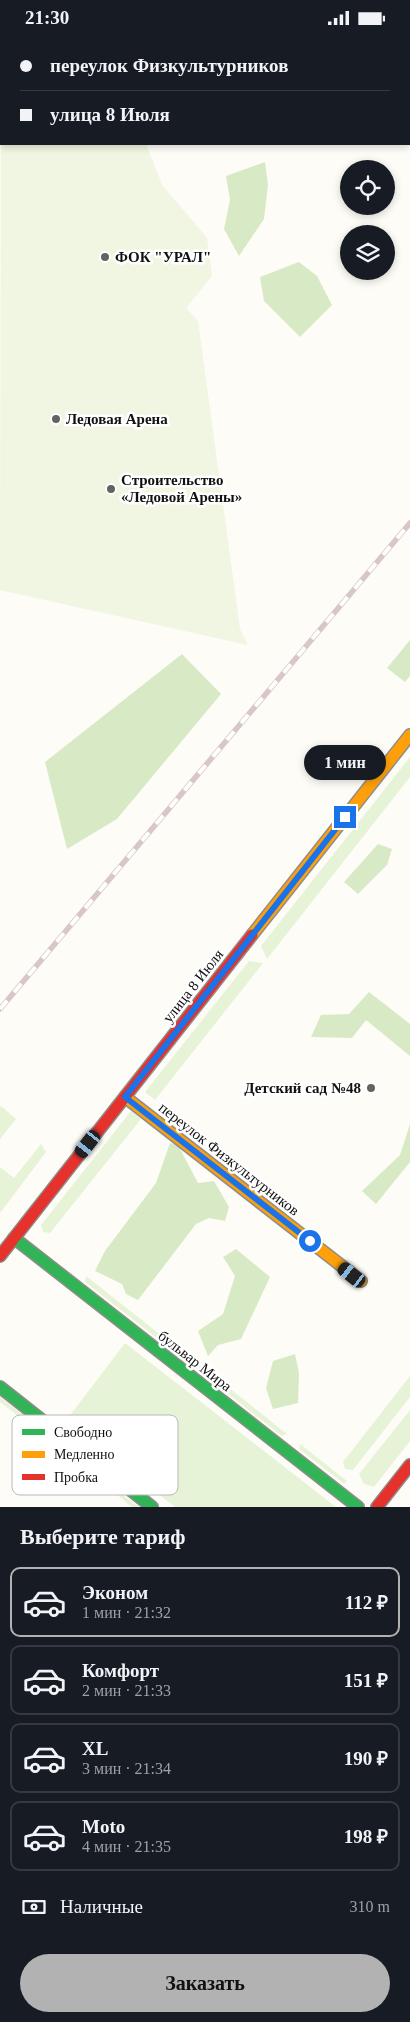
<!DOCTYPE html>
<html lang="ru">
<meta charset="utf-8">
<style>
:root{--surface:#171b24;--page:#20242c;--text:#f1f3f6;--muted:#9ea1a6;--line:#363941;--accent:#b2b2b3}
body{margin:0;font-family:Georgia,serif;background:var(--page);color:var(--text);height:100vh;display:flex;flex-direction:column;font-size:19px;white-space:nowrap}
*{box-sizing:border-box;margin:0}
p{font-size:16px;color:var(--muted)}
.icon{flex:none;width:28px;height:28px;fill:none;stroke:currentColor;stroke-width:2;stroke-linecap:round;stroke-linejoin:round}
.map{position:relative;height:1472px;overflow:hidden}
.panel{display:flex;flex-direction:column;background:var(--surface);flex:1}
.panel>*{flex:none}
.hud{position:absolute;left:0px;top:0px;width:410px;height:110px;box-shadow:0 2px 8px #0003;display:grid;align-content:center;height:110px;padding:0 20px;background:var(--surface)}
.fabs{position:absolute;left:340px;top:125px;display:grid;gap:10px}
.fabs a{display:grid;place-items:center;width:55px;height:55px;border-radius:50%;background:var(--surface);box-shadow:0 2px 8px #0003;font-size:25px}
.end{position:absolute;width:22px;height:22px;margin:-11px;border:6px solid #1a73e8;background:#fff;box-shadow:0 0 0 2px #fff}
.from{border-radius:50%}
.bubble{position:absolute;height:35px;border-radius:18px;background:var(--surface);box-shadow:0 2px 8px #0003;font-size:16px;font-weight:600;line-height:35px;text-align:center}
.car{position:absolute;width:15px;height:30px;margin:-15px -8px;border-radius:6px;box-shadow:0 0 4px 1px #0007;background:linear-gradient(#222 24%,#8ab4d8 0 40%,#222 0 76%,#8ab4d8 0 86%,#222 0)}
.hud b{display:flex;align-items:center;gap:18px;height:48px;font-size:19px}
.hud b+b{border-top:1px solid var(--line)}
.hud i{width:12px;height:12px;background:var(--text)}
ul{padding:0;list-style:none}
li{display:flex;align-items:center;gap:15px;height:70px;margin:0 10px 8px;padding:0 10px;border:2px solid var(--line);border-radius:10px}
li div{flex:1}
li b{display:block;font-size:19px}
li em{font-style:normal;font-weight:600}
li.current{border-color:var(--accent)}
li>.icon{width:45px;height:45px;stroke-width:1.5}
h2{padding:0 20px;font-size:22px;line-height:60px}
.pay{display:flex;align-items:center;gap:12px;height:55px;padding:0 20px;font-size:19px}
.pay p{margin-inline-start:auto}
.button{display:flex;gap:10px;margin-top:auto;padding:10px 20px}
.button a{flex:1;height:58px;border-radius:30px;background:var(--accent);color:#111;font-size:20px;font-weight:600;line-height:58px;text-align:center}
.status{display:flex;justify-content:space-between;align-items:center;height:35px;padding:0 25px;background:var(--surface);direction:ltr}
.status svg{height:14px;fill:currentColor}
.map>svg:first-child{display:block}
.green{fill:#e7f3d7}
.forest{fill:#d8eac5}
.pitch{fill:#f0f6e1}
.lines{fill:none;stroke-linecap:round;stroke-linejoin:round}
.fast-casing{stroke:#8e8d8b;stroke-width:14}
.slow-casing{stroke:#8e8d8b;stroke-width:14}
.jam-casing{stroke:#8e8d8b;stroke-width:14}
.fast{stroke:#30b455;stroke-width:11}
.slow{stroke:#ff9f0a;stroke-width:11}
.jam{stroke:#e5322d;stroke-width:11}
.rail-casing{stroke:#d9c6c7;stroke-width:5.5}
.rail{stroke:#fff;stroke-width:4;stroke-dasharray:11;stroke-linecap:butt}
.route{stroke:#1a73e8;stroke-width:6}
.poi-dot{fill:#646362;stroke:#fff;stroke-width:2}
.labels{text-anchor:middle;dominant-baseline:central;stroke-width:5;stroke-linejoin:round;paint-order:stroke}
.poi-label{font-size:15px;font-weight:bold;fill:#111;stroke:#fff;text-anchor:start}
.street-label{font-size:15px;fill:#111;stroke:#fff}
.key{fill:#fff;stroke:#b8b8b8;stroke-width:1}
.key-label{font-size:14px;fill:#111}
</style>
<div class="status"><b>21:30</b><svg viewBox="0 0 49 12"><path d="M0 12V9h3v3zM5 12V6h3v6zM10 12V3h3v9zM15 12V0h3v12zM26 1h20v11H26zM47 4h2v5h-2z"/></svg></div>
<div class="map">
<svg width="410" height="1472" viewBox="0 0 410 1472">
<rect width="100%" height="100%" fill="#fdfcf7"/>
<!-- green -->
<path class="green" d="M410 722V742L267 924 261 911Z
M249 926 263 928 155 1065 145 1057Z
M1 1071 16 1084 0 1104V1072Z
M131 1076 141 1084 50 1198 43 1197 41 1190Z
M41 1109 46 1117 0 1178V1132L14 1143Z
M86 1241 204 1334 199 1336 85 1247Z
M125 1308 336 1472H175L65 1387Z
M214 1341 287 1399 282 1401 213 1347Z
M410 1341V1362L353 1435 345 1434 343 1427Z
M0 1362 28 1384 31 1391 0 1367Z
M410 1375V1406L374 1452 364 1449 359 1439Z
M300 1409 347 1446 344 1449 299 1414Z
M120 1458 139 1472H132L116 1459Z"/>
<!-- forest -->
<path class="forest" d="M265 127 268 150 264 184 239 221 224 194 230 165 226 141Z
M299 227 317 241 332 270 300 302 264 266 260 242Z
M410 605V641L405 647 387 633Z
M182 619 221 659 117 784 67 814 45 727Z
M378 809 392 814 387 830 358 859 344 847Z
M369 957 410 989V1021L366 985 352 1003 311 1002 321 980 349 979Z
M410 1089V1127L376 1169 362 1156 400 1120Z
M170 1108 178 1110 198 1148 214 1146 229 1172 225 1186 209 1183 196 1189 138 1265 126 1259 122 1249 95 1236 105 1216 156 1148Z
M236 1214 270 1242 241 1304 218 1310 208 1321 198 1296 223 1279 235 1241 223 1222Z
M295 1319 299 1338 298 1368 273 1374 266 1353 273 1326Z"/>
<!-- pitch -->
<path class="pitch" d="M1 64V109H146L162 150 207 203 212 241 186 273 198 286 240 594 248 610 0 555Z"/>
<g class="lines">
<!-- fast casing -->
<g class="fast-casing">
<path id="fast" d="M14 1203 358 1472
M0 1352 152 1472"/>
</g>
<!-- slow casing -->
<g class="slow-casing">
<path id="slow" d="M328 1 341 0
M252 900 410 700
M125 1062 361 1246"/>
</g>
<!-- jam casing -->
<g class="jam-casing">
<path id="jam" d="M0 46H1
M0 1221 252 900
M377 1472 410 1430"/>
</g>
<!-- fast -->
<use href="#fast" class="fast"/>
<!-- slow -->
<use href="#slow" class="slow"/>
<!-- jam -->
<use href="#jam" class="jam"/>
<!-- rail casing -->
<g class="rail-casing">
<path id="rail" d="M0 974 410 488"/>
</g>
<!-- rail -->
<use href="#rail" class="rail"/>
</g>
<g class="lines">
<!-- route -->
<path class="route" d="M310 1206 125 1062 345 782"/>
</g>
<!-- markers -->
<g class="poi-dot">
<circle cx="105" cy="222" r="5"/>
<circle cx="56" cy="384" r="5"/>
<circle cx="111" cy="454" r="5"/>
<circle cx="371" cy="1053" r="5"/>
</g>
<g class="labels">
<!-- poi labels -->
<g class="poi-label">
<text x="115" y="222">ФОК "УРАЛ"</text>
<text x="66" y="384">Ледовая Арена</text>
<text x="121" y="445">Строительство<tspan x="121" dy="17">«Ледовой Арены»</tspan></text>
<text x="361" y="1053" text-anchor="end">Детский сад №48</text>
</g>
<!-- street labels -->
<g class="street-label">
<text transform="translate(193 951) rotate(-52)">улица 8 Июля</text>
<text transform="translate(229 1124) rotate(38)">переулок Физкультурников</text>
<text transform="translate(195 1326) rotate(38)">бульвар Мира</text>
</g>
</g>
<!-- legend -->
<rect x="12" y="1380" width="166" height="80" rx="8" class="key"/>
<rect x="22" y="1394" width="23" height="6" fill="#30b455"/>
<rect x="22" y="1416" width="23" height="7" fill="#ff9f0a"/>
<rect x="22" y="1439" width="23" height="6" fill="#e5322d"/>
<g class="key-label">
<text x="54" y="1402">Свободно</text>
<text x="54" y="1424">Медленно</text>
<text x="54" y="1447">Пробка</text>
</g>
</svg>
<div class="fabs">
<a><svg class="icon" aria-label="locate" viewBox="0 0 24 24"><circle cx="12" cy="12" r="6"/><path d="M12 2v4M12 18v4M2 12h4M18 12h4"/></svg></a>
<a><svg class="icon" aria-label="layers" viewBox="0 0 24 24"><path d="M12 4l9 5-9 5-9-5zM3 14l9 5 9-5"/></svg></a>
</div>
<i class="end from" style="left:310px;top:1206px"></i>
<i class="end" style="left:345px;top:782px"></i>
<div class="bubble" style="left:304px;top:710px;width:82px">1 мин</div>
<i class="car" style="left:88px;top:1109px;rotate:218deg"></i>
<i class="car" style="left:352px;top:1240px;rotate:308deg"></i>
<div class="hud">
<b><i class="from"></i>переулок Физкультурников</b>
<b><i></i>улица 8 Июля</b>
</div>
</div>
<section class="panel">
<h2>Выберите тариф</h2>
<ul>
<li class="current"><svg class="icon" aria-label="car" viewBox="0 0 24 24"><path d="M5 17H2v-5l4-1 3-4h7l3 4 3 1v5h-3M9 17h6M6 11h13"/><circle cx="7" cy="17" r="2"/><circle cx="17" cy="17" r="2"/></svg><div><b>Эконом</b><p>1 мин · 21:32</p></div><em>112 ₽</em></li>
<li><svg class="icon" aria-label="car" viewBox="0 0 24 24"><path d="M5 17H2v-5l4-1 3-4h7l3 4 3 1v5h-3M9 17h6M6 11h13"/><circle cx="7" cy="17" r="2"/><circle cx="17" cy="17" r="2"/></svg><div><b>Комфорт</b><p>2 мин · 21:33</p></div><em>151 ₽</em></li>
<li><svg class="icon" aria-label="car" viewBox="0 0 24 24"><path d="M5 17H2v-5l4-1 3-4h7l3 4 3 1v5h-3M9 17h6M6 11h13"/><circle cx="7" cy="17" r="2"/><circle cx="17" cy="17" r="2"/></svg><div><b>XL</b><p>3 мин · 21:34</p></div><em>190 ₽</em></li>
<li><svg class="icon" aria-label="car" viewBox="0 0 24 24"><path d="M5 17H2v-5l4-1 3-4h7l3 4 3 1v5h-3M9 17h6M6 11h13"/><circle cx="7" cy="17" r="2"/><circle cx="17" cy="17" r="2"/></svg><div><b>Moto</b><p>4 мин · 21:35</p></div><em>198 ₽</em></li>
</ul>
<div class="pay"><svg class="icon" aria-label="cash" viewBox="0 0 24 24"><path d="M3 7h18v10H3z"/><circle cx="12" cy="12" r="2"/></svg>Наличные<p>310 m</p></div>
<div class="button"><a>Заказать</a></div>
</section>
